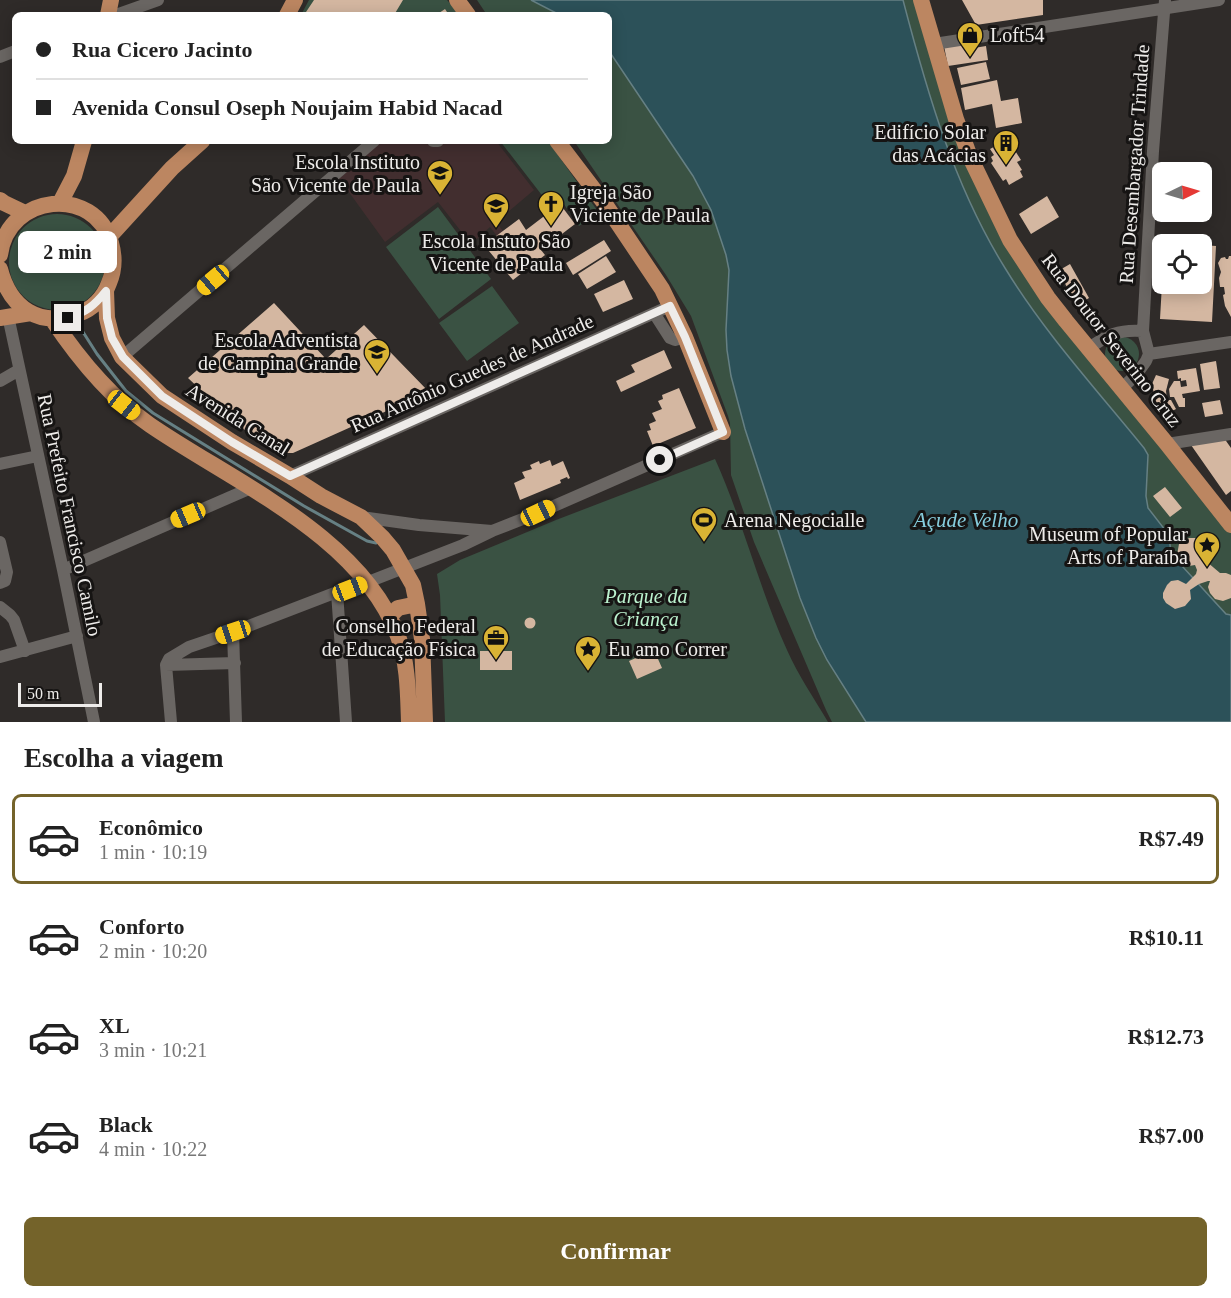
<!DOCTYPE html>
<html lang="pt">
<meta charset="utf-8">
<style>
:root{--surface:#fff;--page:#f2f2f2;--text:#222;--muted:#767676;--line:#e0e0e0;--accent:#74632a}
body{margin:0;font-family:Georgia,serif;background:var(--page);color:var(--text);height:100vh;display:flex;flex-direction:column;font-size:22px;white-space:nowrap}
*{box-sizing:border-box;margin:0}
p{font-size:20px;color:var(--muted)}
.icon{flex:none;width:33px;height:33px;fill:none;stroke:currentColor;stroke-width:2;stroke-linecap:round;stroke-linejoin:round}
.map{position:relative;height:722px;overflow:hidden}
.sheet{display:flex;flex-direction:column;background:var(--surface);flex:1}
.sheet>*{flex:none}
.banner{position:absolute;left:12px;top:12px;width:600px;height:132px;border-radius:9px;box-shadow:0 3px 15px #0003;display:grid;align-content:center;height:132px;padding:0 24px;background:var(--surface)}
.needle{width:39px;rotate:85deg}
.tools{position:absolute;left:1152px;top:162px;display:grid;gap:12px}
.tools a{display:grid;place-items:center;width:60px;height:60px;border-radius:9px;background:var(--surface);box-shadow:0 3px 15px #0003;font-size:30px}
.scale{position:absolute;left:18px;bottom:15px;width:84px;box-sizing:border-box;padding-left:6px;border:3px solid #eeecea;border-top:0;font-size:16px;line-height:21px;white-space:nowrap;color:#eeecea;-webkit-text-stroke:4px #161413;paint-order:stroke}
.end{position:absolute;width:27px;height:27px;margin:-14px;border:8px solid #eeecea;background:#111;box-shadow:0 0 0 3px #111}
.from{border-radius:50%}
.bubble{position:absolute;height:42px;border-radius:9px;background:var(--surface);box-shadow:0 3px 15px #0003;font-size:20px;font-weight:600;line-height:42px;text-align:center}
.car{position:absolute;width:18px;height:36px;margin:-18px -9px;border-radius:8px;box-shadow:0 0 4px 2px #0007;background:linear-gradient(#f5c518 24%,#345 0 40%,#f5c518 0 76%,#345 0 86%,#f5c518 0)}
.banner b{display:flex;align-items:center;gap:21px;height:57px;font-size:22px}
.banner b+b{border-top:2px solid var(--line)}
.banner i{width:15px;height:15px;background:var(--text)}
ul{padding:0;list-style:none}
li{display:flex;align-items:center;gap:18px;height:90px;margin:0 12px 9px;padding:0 12px;border:3px solid transparent;border-radius:9px}
li div{flex:1}
li b{display:block;font-size:22px}
li em{font-style:normal;font-weight:600}
li.on{border-color:var(--accent)}
li>.icon{width:54px;height:54px;stroke-width:1.5}
h2{padding:0 24px;font-size:27px;line-height:72px}
.action{display:flex;gap:12px;margin-top:auto;padding:12px 24px}
.action a{flex:1;height:69px;border-radius:9px;background:var(--accent);color:#fff;font-size:24px;font-weight:600;line-height:69px;text-align:center}
.map>svg:first-child{display:block}
.education{fill:#422e2f}
.green{fill:#3a5243}
.water{fill:#2c5159;stroke:#668084;stroke-width:1.5}
.lines{fill:none;stroke-linecap:round;stroke-linejoin:round}
.stream{stroke:#668084;stroke-width:3}
.building{fill:#d4b7a1}
.minor{stroke:#6a6663;stroke-width:12}
.major{stroke:#bc8661;stroke-width:16}
.route{stroke:#eeecea;stroke-width:8}
.labels{text-anchor:middle;dominant-baseline:central;stroke-width:6;stroke-linejoin:round;paint-order:stroke}
.poi-label{font-size:20px;fill:#eeecea;stroke:#161413;text-anchor:end}
.street-label{font-size:20px;fill:#eeecea;stroke:#161413}
.park-label{font-size:20px;font-style:italic;fill:#bcf3cf;stroke:#161413}
.water-label{font-size:21px;font-style:italic;fill:#86cddd;stroke:#161413}
</style>
<div class="map">
<svg width="1231" height="722" viewBox="0 0 1231 722">
<rect width="100%" height="100%" fill="#2f2b29"/>
<!-- education -->
<path class="education" d="M379 141H496L534 190 496 222 503 231 497 236 490 227 471 244 438 202 385 242 338 177Z"/>
<!-- green -->
<path class="green" d="M309 0H447L460 15H301Z
M477 0H531L560 15H487Z
M903 0H916L1015 252 1231 530V615L1226 614 1171 554 1169 535 1148 508 1146 496 1148 455 1144 448C1096 389 1044 332 1005 268 954 186 927 92 903 0Z
M609 51 693 176 711 210 726 255 729 270 727 350 731 376 745 429 800 598 816 638 827 660 866 722H832L826 710 754 542 731 475 730 423 728 416 691 316 666 275 574 141H609Z
M500 141H548L599 213 579 226 561 200 551 207Z
M438 207 491 279 439 319 386 247Z
M9 262a48 48 0 1 1 96 0a48 48 0 1 1-96 0Z
M492 286 519 323 467 361 439 323Z
M1105 354a17 17 0 1 1 34 0a17 17 0 1 1-34 0Z
M715 459C743 521 759 588 787 650 798 675 814 698 828 722H445L440 595 437 574 460 560 556 520Z"/>
<!-- water -->
<path class="water" d="M531 0H903C927 92 954 186 1005 268 1044 332 1096 389 1144 448L1148 455 1146 496 1148 508 1169 535 1171 554 1226 614 1231 615V722H866L827 660 816 638 800 598 745 429 731 376 727 350 726 330 729 270 726 255 711 210 693 176 609 51V15H560Z"/>
<g class="lines">
<!-- stream -->
<path class="stream" d="M83 332 97 354 126 391 153 413 304 506 367 541 376 543"/>
</g>
<!-- building -->
<path class="building" d="M314 0H403L394 15H304Z
M962 0H1043V15L976 25Z
M445 9 449 15H436Z
M973 41 974 48 986 46 988 60 948 66 944 46Z
M986 62 990 79 961 85 957 68Z
M997 80 1001 101 1018 98 1022 123 996 128 992 104 965 110 961 88Z
M1003 142 1006 147 1008 146 1011 151 1014 149 1021 160 1017 162 1022 170 1020 171 1023 177 1009 185 1006 179 1003 181 991 163 993 161 991 157 994 155 990 149Z
M1047 196 1059 217 1031 234 1019 214Z
M560 204 575 224 541 250 545 255 513 280 484 245 519 219 526 230Z
M604 240 611 251 573 275 566 263Z
M1202 245 1216 246 1212 322 1160 319 1162 284H1202Z
M606 256 616 272 587 289 578 274Z
M1229 256H1231V317L1225 306 1223 295 1225 294 1224 287H1220L1219 278 1221 272 1218 263 1221 258 1225 257 1226 259H1228Z
M1070 264 1089 298 1077 305 1058 271Z
M624 280 633 299 603 312 594 294Z
M274 303 326 359 364 325 429 392 293 453H284L240 427 188 378Z
M664 350 672 368 621 392 616 381 635 372 631 365Z
M1216 361 1220 388 1204 390 1200 364Z
M1196 368 1200 391 1182 394 1183 398H1185V407H1179L1174 397H1170L1169 389 1174 381H1180L1181 387 1187 386 1186 380 1181 381V378L1178 379 1177 371Z
M1156 375 1169 379 1166 391 1167 400H1171L1176 409 1163 416 1155 399 1152 384Z
M679 388 696 428 653 446 647 431 651 430 649 424 656 421 652 413 662 409 658 401 663 399 662 395Z
M1220 400 1223 414 1205 417 1202 403Z
M1224 438 1231 448V491L1226 495 1191 445Z
M550 460 552 466 563 461 570 478 568 479 567 477 560 480 561 483 520 500 514 483 525 478 522 472 532 469 530 465 539 461 540 464Z
M1165 487 1182 508 1170 517 1153 496Z
M1189 538H1196L1202 543 1205 550 1204 558 1207 562 1220 573H1226L1231 575V598L1223 601 1215 599 1210 593 1208 587 1210 581H1208L1199 584 1190 590 1191 599 1185 606 1175 609 1166 603 1163 598V593L1167 585 1171 581 1178 580 1186 584 1196 574 1197 570 1195 565 1189 566 1185 564 1180 560 1177 555 1179 544 1182 541Z
M524.5 623a5.5 5.5 0 1 1 11 0a5.5 5.5 0 1 1-11 0Z
M654 650 662 668 637 679 629 661Z
M480 651H512V670H480Z"/>
<g class="lines">
<!-- minor -->
<path class="minor" d="M116 15 158 0
M934 44 1219 0
M0 57 15 51
M433 141H438
M654 313 670 338 675 340 685 337
M8 316 63 570 94 722
M1088 349C1107 335 1119 329 1143 331
M1149 354 1231 342
M122 357 374 141
M0 381 19 370
M1122 388 1136 375 1146 361 1149 354 1143 331 1153 151 1165 0
M1167 444 1231 434
M0 464 38 456
M290 476 670 306
M361 517 419 525 492 531 538 513 723 432
M0 542 7 572 5 581 0 583
M63 570 251 488
M337 592 346 722
M0 607 10 615 14 620 25 651
M233 632 236 722
M0 657 77 636
M166 665 235 663
M171 722 166 665 169 659 189 647 233 632 337 592 350 589 463 545 492 531"/>
<!-- major -->
<path class="major" d="M457 0 468 15
M921 0 956 119 970 157 1010 240 1048 298 1066 321 1167 444 1231 525
M108 15 111 0
M287 15 295 0
M557 141 605 204 662 289 685 337 723 432
M0 200 4 203 25 213
M60 203 74 176 84 141
M109 237 172 168 202 141
M0 255C8 193 95 185 111 243 115 257 115 269 109 283 104 297 93 309 78 314 39 328 10 308 0 269
M106 291 107 318 112 338 122 357 162 396 232 442 290 476 321 496 361 517 382 537 393 550 413 585 417 604 422 639 425 722
M0 318 31 313
M52 319C78 358 111 398 150 425 233 482 361 536 398 636 408 663 408 694 409 722
M390 616 398 608 417 604"/>
</g>
<g class="lines">
<!-- route -->
<path class="route" d="M68 318C86 312 94 306 106 291L107 318 112 338 123 357 162 396 232 442 290 476 670 306 685 337 723 432 660 460"/>
</g>
<!-- icons -->
<defs>
<g id="shop-pin" transform="scale(1.35)"><path d="M0 17L-7.5 6A9.5 9.5 0 1 1 7.5 6Z" fill="#d9b334" stroke="#161413"/><path d="M-5-2.5h2.3a2.7 3.5 0 0 1 5.4 0H5L5.5 6h-11ZM-1.5-2.5h3a1.5 2.3 0 0 0-3 0Z" fill="#111"/></g>
<g id="building-pin" transform="scale(1.35)"><path d="M0 17L-7.5 6A9.5 9.5 0 1 1 7.5 6Z" fill="#d9b334" stroke="#161413"/><path d="M-4-6H4V6H1V3H-1V6H-4ZM-2.5-4.3h1.7v1.8h-1.7ZM.8-4.3h1.7v1.8H.8ZM-2.5-1h1.7V.8h-1.7ZM.8-1h1.7V.8H.8Z" fill="#111"/></g>
<g id="school-pin" transform="scale(1.35)"><path d="M0 17L-7.5 6A9.5 9.5 0 1 1 7.5 6Z" fill="#d9b334" stroke="#161413"/><path d="M0-5L7-2L0 1L-7-2ZM-4 1L0 2.5L4 1V4Q0 6-4 4Z" fill="#111"/></g>
<g id="church-pin" transform="scale(1.35)"><path d="M0 17L-7.5 6A9.5 9.5 0 1 1 7.5 6Z" fill="#d9b334" stroke="#161413"/><path d="M-1.2-6h2.4v3.5h3.3v2.4h-3.3V6h-2.4V-.1h-3.3v-2.4h3.3Z" fill="#111"/></g>
<g id="stadium-pin" transform="scale(1.35)"><path d="M0 17L-7.5 6A9.5 9.5 0 1 1 7.5 6Z" fill="#d9b334" stroke="#161413"/><path d="M0-5a6.5 5 0 1 0 0 10a6.5 5 0 1 0 0-10ZM-3.5-1.8h7v3.6h-7Z" fill="#111"/></g>
<g id="sight-pin" transform="scale(1.35)"><path d="M0 17L-7.5 6A9.5 9.5 0 1 1 7.5 6Z" fill="#d9b334" stroke="#161413"/><path d="M0-6L1.8-2.2L6-1.7L2.9 1.2L3.7 5.4L0 3.3L-3.7 5.4L-2.9 1.2L-6-1.7L-1.8-2.2Z" fill="#111"/></g>
<g id="office-pin" transform="scale(1.35)"><path d="M0 17L-7.5 6A9.5 9.5 0 1 1 7.5 6Z" fill="#d9b334" stroke="#161413"/><path d="M-6-3h4V-5.5h4V-3h4V5H-6ZM-1-4.5V-3h2v-1.5ZM-6 0V1H6V0Z" fill="#111"/></g>
</defs>
<g fill-rule="evenodd">
<use href="#shop-pin" x="970" y="35"/>
<use href="#building-pin" x="1006" y="143"/>
<use href="#school-pin" x="440" y="173"/>
<use href="#church-pin" x="551" y="204"/>
<use href="#school-pin" x="496" y="206"/>
<use href="#school-pin" x="377" y="352"/>
<use href="#stadium-pin" x="704" y="520"/>
<use href="#sight-pin" x="1207" y="545"/>
<use href="#office-pin" x="496" y="638"/>
<use href="#sight-pin" x="588" y="649"/>
</g>
<g class="labels">
<!-- poi labels -->
<g class="poi-label">
<text x="990" y="35" text-anchor="start">Loft54</text>
<text x="986" y="132">Edifício Solar<tspan x="986" dy="23">das Acácias</tspan></text>
<text x="420" y="162">Escola Instituto<tspan x="420" dy="23">São Vicente de Paula</tspan></text>
<text x="570" y="192" text-anchor="start">Igreja São<tspan x="570" dy="23">Viciente de Paula</tspan></text>
<text x="496" y="241" text-anchor="middle">Escola Instuto São<tspan x="496" dy="23">Vicente de Paula</tspan></text>
<text x="358" y="340">Escola Adventista<tspan x="358" dy="23">de Campina Grande</tspan></text>
<text x="724" y="520" text-anchor="start">Arena Negocialle</text>
<text x="1188" y="534">Museum of Popular<tspan x="1188" dy="23">Arts of Paraíba</tspan></text>
<text x="476" y="626">Conselho Federal<tspan x="476" dy="23">de Educação Física</tspan></text>
<text x="608" y="649" text-anchor="start">Eu amo Correr</text>
</g>
<!-- street labels -->
<g class="street-label">
<text transform="translate(1134 164) rotate(-86)">Rua Desembargador Trindade</text>
<text transform="translate(1112 340) rotate(52)">Rua Doutor Severino Cruz</text>
<text transform="translate(472 373) rotate(-24)">Rua Antônio Guedes de Andrade</text>
<text transform="translate(238 419) rotate(32)">Avenida Canal</text>
<text transform="translate(70 515) rotate(78)">Rua Prefeito Francisco Camilo</text>
</g>
<!-- park labels -->
<g class="park-label">
<text x="646" y="596">Parque da<tspan x="646" dy="23">Criança</tspan></text>
</g>
<!-- water labels -->
<g class="water-label">
<text x="966" y="520">Açude Velho</text>
</g>
</g>
</svg>
<div class="tools">
<a><svg class="needle" viewBox="-14 -14 28 28"><path d="M0-13l5 13h-10z" fill="#e53935"/><path d="M0 13l5-13h-10z" fill="#767676"/></svg></a>
<a><svg class="icon" aria-label="locate" viewBox="0 0 24 24"><circle cx="12" cy="12" r="6"/><path d="M12 2v4M12 18v4M2 12h4M18 12h4"/></svg></a>
</div>
<div class="scale">50 m</div>
<i class="end from" style="left:660px;top:460px"></i>
<i class="end" style="left:68px;top:318px"></i>
<div class="bubble" style="left:18px;top:231px;width:99px">2 min</div>
<i class="car" style="left:213px;top:280px;rotate:230deg"></i>
<i class="car" style="left:124px;top:405px;rotate:128deg"></i>
<i class="car" style="left:538px;top:513px;rotate:65deg"></i>
<i class="car" style="left:188px;top:515px;rotate:247deg"></i>
<i class="car" style="left:350px;top:589px;rotate:69deg"></i>
<i class="car" style="left:233px;top:632px;rotate:252deg"></i>
<div class="banner">
<b><i class="from"></i>Rua Cicero Jacinto</b>
<b><i></i>Avenida Consul Oseph Noujaim Habid Nacad</b>
</div>
</div>
<section class="sheet">
<h2>Escolha a viagem</h2>
<ul>
<li class="on"><svg class="icon" aria-label="car" viewBox="0 0 24 24"><path d="M5 17H2v-5l4-1 3-4h7l3 4 3 1v5h-3M9 17h6M6 11h13"/><circle cx="7" cy="17" r="2"/><circle cx="17" cy="17" r="2"/></svg><div><b>Econômico</b><p>1 min · 10:19</p></div><em>R$7.49</em></li>
<li><svg class="icon" aria-label="car" viewBox="0 0 24 24"><path d="M5 17H2v-5l4-1 3-4h7l3 4 3 1v5h-3M9 17h6M6 11h13"/><circle cx="7" cy="17" r="2"/><circle cx="17" cy="17" r="2"/></svg><div><b>Conforto</b><p>2 min · 10:20</p></div><em>R$10.11</em></li>
<li><svg class="icon" aria-label="car" viewBox="0 0 24 24"><path d="M5 17H2v-5l4-1 3-4h7l3 4 3 1v5h-3M9 17h6M6 11h13"/><circle cx="7" cy="17" r="2"/><circle cx="17" cy="17" r="2"/></svg><div><b>XL</b><p>3 min · 10:21</p></div><em>R$12.73</em></li>
<li><svg class="icon" aria-label="car" viewBox="0 0 24 24"><path d="M5 17H2v-5l4-1 3-4h7l3 4 3 1v5h-3M9 17h6M6 11h13"/><circle cx="7" cy="17" r="2"/><circle cx="17" cy="17" r="2"/></svg><div><b>Black</b><p>4 min · 10:22</p></div><em>R$7.00</em></li>
</ul>
<div class="action"><a>Confirmar</a></div>
</section>
